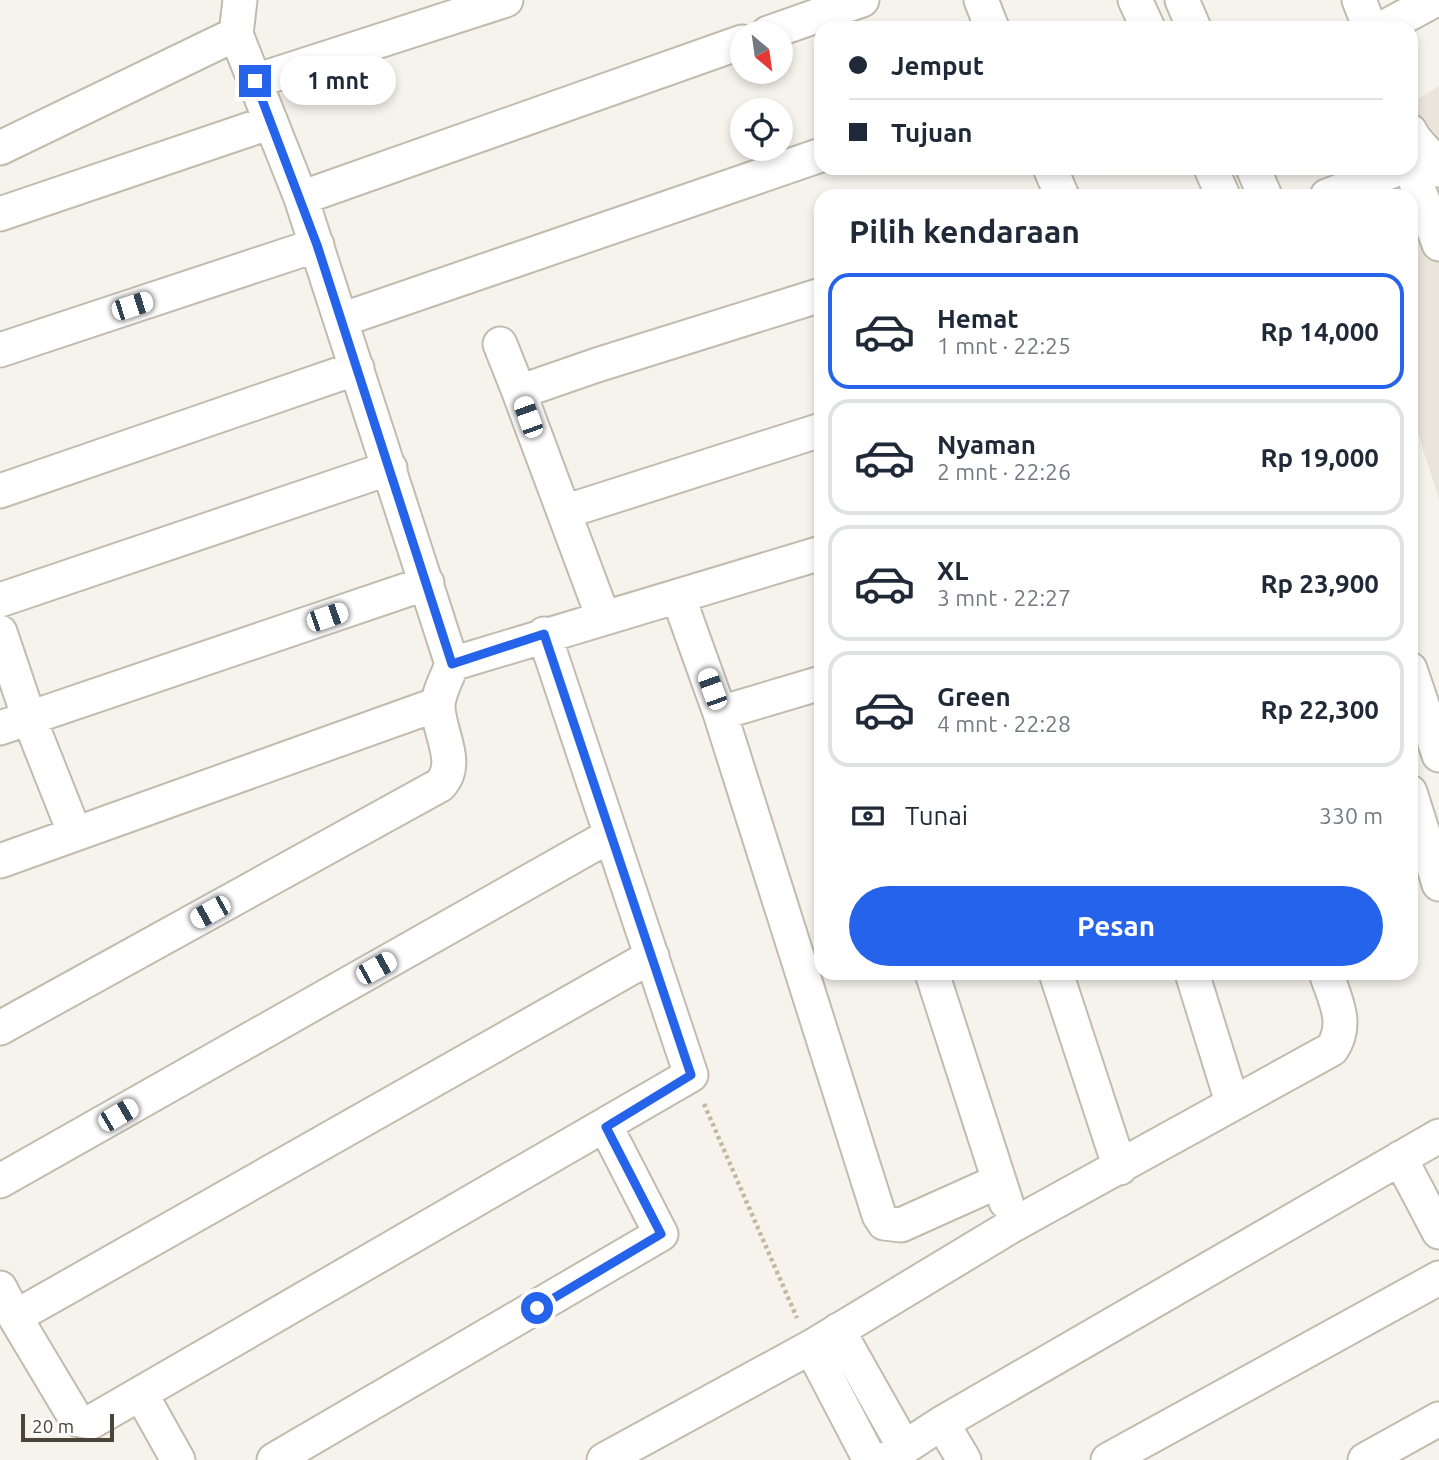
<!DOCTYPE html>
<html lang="id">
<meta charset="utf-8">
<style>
:root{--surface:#fff;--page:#f2f2f3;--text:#1f2937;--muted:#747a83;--line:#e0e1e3;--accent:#2563eb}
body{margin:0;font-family:Ubuntu,sans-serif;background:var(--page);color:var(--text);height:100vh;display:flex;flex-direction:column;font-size:26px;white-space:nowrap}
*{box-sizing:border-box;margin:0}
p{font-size:23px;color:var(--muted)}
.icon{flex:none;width:38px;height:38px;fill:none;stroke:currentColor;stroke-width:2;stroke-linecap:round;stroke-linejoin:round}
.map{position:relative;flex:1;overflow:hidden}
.sheet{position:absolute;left:814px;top:189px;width:604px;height:791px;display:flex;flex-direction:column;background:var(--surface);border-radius:21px;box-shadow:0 4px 10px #0003}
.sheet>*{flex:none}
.guide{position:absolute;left:814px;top:21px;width:604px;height:154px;border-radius:21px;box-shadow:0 4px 10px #0003;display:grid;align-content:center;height:154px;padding:0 35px;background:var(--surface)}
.needle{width:46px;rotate:151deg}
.fabs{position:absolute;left:730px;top:21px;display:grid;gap:14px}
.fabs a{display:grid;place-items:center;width:63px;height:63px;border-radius:50%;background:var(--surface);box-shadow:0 4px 10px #0003;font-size:35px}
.scale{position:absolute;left:21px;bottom:18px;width:93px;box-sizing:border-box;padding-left:7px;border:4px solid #4b4439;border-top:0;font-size:19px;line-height:24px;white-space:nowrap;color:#4b4439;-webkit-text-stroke:5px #fff;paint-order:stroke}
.end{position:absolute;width:32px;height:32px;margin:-16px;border:9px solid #2563eb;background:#fff;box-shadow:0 0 0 4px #fff}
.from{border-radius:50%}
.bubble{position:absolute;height:49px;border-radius:24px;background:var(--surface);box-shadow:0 4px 10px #0003;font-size:23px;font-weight:700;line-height:49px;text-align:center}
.car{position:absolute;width:21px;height:42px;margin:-21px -10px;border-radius:9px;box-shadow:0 0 5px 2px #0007;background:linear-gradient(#fff 24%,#345 0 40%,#fff 0 76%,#345 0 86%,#fff 0)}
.guide b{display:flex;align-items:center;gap:24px;height:66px;font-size:26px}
.guide b+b{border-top:2px solid var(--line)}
.guide i{width:18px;height:18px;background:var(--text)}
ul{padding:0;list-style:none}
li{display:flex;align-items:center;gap:21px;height:116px;margin:0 14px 10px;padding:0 21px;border:4px solid var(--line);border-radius:21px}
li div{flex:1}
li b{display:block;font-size:26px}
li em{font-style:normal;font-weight:700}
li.on{border-color:var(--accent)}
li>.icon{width:63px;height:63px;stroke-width:1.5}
h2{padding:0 35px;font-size:32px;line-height:84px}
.pay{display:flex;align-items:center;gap:18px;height:77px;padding:0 35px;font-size:26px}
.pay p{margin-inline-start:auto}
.cta{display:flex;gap:14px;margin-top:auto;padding:14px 35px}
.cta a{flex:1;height:80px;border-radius:42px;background:var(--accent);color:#fff;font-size:28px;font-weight:700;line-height:80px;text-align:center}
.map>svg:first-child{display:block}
.residential{fill:#eae5da}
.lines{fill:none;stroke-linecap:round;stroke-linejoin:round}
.street-casing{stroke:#c2bbae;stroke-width:37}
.path{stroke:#c4b79f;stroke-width:4.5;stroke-dasharray:3.5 3.5;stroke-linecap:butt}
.street{stroke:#fff;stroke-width:33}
.route{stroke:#2563eb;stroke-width:9}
</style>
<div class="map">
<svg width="1439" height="1460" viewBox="0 0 1439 1460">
<rect width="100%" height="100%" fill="#f6f3ec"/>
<!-- residential -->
<path class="residential" d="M1439 86V499L1411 412 1410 196H1340L1331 168H1410L1411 103Z"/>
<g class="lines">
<!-- street casing -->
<g class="street-casing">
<path id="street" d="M981 0 992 28
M1135 0 1148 28
M1182 0 1194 28
M1359 0 1370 28
M1383 28 1435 0
M768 33 862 0
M255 81 506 0
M1410 131C1417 146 1431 153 1439 170
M0 148 236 34
M1410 166 1439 244
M1050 168 1062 196
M1211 168 1223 196
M1253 168 1265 196
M1327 196 1400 168
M301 198 742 42
M0 214 271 122
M341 320 821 155
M500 344 519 392
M0 350 317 245
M0 491 357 368
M564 512 821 430
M678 596 720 713 879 1215 884 1223 901 1225 999 1181
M0 600 390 468
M603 617 519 392 597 365 821 295
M0 632 29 718 75 834
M452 664 821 553
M1410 669 1439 755
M720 713 821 683
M0 728 427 583
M1410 792 1439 884
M0 861 438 704
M932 973 1006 1202
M1056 973 1120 1168
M1192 973 1232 1102
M0 1028 440 785C461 763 438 732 438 706 438 693 448 676 452 664L301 198 236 34 240 0
M1400 1158 1439 1232
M0 1181 611 835
M0 1288 15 1317 652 956
M15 1317 76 1419 91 1422 691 1075 544 634
M838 1330 904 1447
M811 1347 870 1460
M141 1394 178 1460
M942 1423 964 1460
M274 1460 661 1234 606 1127
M604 1460 811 1347 1013 1225 1332 1049C1349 1023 1335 1000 1326 973
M885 1460 942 1423 1439 1136
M1108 1460 1439 1278
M1365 1460 1439 1419"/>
</g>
<!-- path -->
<path class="path" d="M704 1104 797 1318"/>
<!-- street -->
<use href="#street" class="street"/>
</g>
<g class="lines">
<!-- route -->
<path class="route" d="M255 81 317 245 452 664 544 634 691 1075 606 1127 661 1234 537 1308"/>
</g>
</svg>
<div class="fabs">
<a><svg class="needle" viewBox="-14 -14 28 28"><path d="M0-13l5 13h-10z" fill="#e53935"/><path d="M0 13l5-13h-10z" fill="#747a83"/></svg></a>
<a><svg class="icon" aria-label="locate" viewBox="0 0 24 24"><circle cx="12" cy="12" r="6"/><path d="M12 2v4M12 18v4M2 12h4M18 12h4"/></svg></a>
</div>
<div class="scale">20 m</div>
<i class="end from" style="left:537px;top:1308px"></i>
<i class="end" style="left:255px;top:81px"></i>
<div class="bubble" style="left:280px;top:56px;width:116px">1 mnt</div>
<i class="car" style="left:132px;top:306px;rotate:72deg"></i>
<i class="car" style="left:528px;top:417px;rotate:340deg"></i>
<i class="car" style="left:327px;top:617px;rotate:71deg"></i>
<i class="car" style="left:712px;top:689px;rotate:340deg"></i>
<i class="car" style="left:210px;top:912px;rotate:241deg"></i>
<i class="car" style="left:376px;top:968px;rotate:61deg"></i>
<i class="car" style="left:118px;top:1115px;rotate:60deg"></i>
<div class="guide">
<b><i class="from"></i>Jemput</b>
<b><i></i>Tujuan</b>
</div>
<section class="sheet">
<h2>Pilih kendaraan</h2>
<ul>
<li class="on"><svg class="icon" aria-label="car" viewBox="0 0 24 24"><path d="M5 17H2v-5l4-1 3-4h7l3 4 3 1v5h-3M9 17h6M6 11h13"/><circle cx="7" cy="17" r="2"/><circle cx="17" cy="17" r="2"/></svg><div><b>Hemat</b><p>1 mnt · 22:25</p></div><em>Rp 14,000</em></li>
<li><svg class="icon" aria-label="car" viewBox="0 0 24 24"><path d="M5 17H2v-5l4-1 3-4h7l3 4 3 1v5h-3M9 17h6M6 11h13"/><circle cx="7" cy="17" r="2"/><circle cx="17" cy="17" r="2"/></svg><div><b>Nyaman</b><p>2 mnt · 22:26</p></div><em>Rp 19,000</em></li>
<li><svg class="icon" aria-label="car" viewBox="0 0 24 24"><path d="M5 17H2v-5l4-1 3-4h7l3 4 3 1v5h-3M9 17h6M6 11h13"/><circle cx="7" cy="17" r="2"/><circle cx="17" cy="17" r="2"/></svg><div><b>XL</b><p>3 mnt · 22:27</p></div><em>Rp 23,900</em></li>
<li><svg class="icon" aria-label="car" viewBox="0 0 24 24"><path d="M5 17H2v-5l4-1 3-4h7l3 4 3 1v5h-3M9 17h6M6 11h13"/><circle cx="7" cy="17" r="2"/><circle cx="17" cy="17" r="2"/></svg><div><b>Green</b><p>4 mnt · 22:28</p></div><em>Rp 22,300</em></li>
</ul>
<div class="pay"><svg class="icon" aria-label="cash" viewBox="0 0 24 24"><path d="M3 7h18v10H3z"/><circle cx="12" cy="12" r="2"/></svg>Tunai<p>330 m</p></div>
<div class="cta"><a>Pesan</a></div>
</section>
</div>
